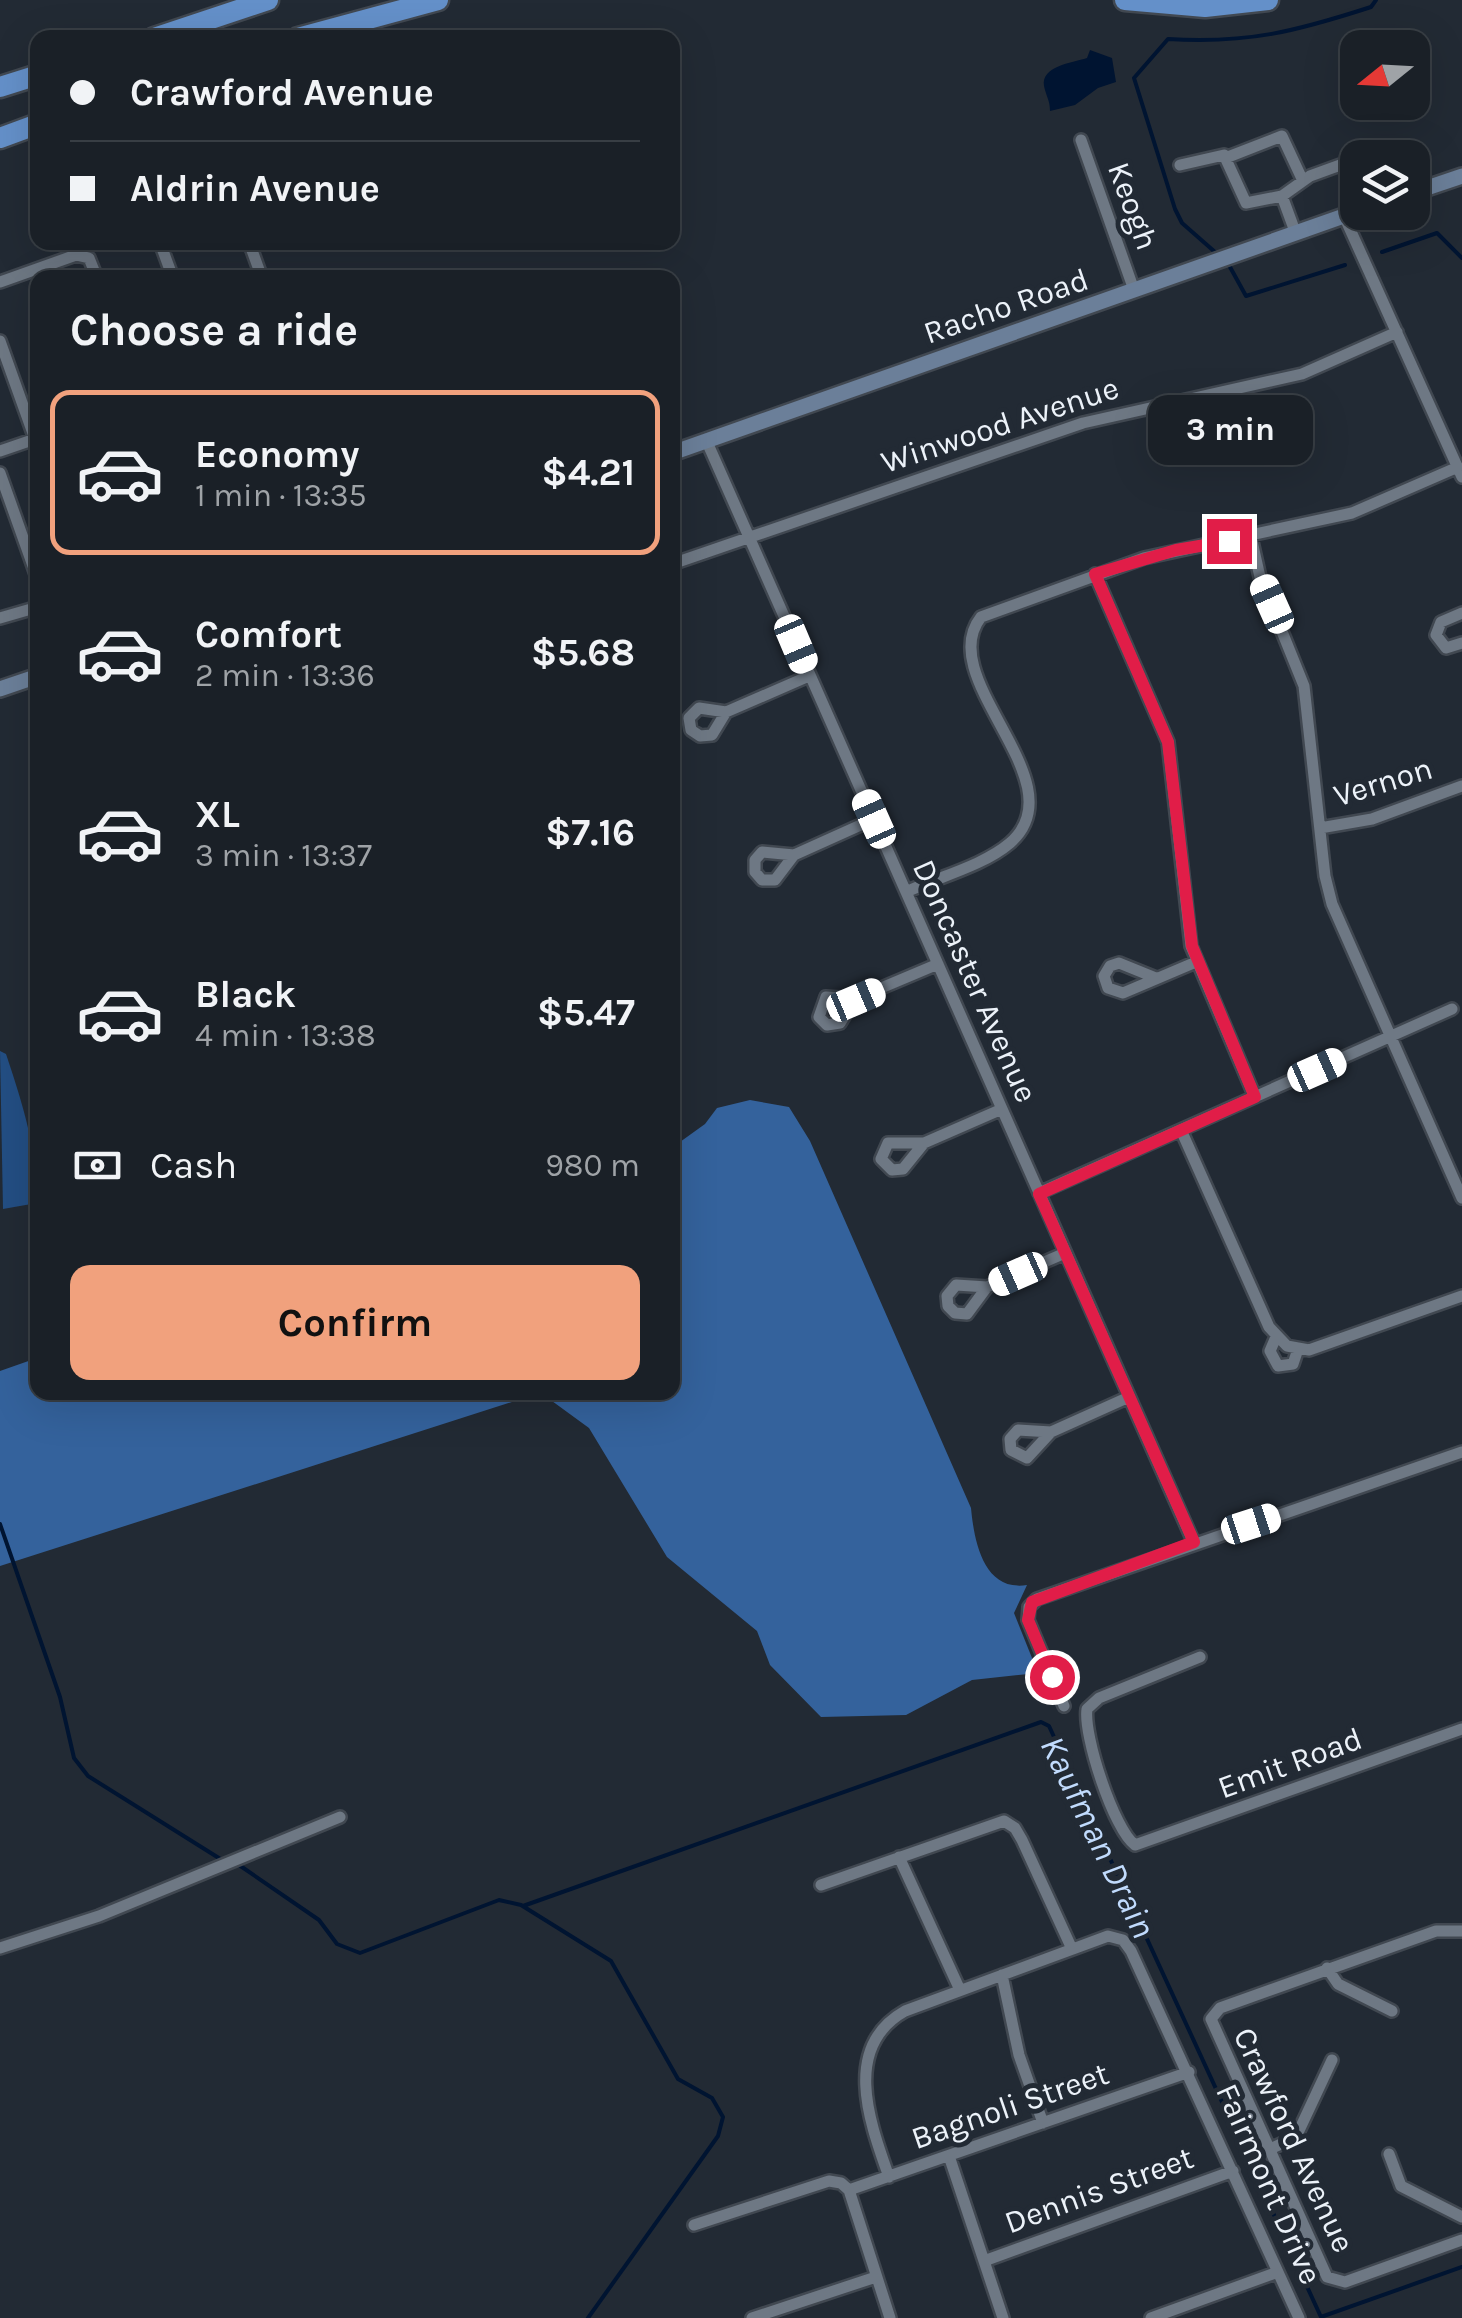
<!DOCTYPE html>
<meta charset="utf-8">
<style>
:root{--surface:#1a2027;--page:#272d33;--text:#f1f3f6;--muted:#9fa3a7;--line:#383e44;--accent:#f1a17d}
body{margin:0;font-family:Karla,sans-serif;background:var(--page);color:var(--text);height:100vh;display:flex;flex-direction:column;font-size:38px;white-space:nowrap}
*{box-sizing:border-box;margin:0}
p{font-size:32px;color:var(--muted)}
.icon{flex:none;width:55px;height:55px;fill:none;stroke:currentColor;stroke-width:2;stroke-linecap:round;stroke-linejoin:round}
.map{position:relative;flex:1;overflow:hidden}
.side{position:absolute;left:30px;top:270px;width:650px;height:1130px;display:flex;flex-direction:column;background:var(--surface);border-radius:20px;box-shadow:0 10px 40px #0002,0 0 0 2px var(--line)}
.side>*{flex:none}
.top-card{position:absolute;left:30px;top:30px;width:650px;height:220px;border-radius:20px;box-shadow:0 10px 40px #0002,0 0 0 2px var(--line);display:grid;align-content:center;height:220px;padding:0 40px;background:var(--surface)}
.needle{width:65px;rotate:252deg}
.tools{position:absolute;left:1340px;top:30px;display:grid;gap:20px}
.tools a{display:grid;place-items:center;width:90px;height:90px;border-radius:20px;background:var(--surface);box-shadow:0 10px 40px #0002,0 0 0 2px var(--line);font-size:50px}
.end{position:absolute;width:45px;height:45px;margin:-22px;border:12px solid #e11d48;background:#fff;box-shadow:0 0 0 5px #fff}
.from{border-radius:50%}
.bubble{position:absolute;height:70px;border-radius:20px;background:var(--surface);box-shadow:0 10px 40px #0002,0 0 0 2px var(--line);font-size:32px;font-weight:700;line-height:70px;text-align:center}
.car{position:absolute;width:30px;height:60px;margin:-30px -15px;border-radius:12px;box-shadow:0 0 8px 2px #0007;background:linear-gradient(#fff 24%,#345 0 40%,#fff 0 76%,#345 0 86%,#fff 0)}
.top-card b{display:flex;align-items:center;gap:35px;height:95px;font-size:38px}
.top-card b+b{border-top:2px solid var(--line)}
.top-card i{width:25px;height:25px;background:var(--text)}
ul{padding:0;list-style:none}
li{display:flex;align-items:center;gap:30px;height:165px;margin:0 20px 15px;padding:0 20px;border:5px solid transparent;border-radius:20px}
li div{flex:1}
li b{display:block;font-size:38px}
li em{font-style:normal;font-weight:700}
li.on{border-color:var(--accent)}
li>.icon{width:90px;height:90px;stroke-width:1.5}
h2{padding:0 40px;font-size:45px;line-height:120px}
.pay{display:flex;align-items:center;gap:25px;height:110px;padding:0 40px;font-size:38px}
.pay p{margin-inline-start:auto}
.button{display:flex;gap:20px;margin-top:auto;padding:20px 40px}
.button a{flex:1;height:115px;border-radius:20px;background:var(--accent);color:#111;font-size:40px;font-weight:700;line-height:115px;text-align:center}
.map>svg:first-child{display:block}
.green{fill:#234e83}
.forest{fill:#34629c}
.water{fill:#001431}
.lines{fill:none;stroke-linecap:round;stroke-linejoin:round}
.stream{stroke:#001431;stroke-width:4}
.street-casing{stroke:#414851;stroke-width:16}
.secondary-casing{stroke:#414851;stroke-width:20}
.highway-casing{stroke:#414851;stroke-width:25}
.street{stroke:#6e7884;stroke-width:11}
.secondary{stroke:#6b7f99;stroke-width:15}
.highway{stroke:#6490c9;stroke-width:20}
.route{stroke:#e11d48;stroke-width:12}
.labels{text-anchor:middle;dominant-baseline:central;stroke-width:10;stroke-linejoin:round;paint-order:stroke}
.street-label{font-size:32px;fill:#ecf2f9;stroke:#222a34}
.water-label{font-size:35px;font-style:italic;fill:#c1dbfd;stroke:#222a34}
</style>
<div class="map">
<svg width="1462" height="2318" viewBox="0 0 1462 2318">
<rect width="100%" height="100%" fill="#222a34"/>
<!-- green -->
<path class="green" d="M0 1051 6 1054C22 1102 38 1152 37 1203L3 1209Z"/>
<!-- forest -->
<path class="forest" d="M750 1100 789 1107 810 1141 971 1508C974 1540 983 1592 1027 1585L1014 1613 1038 1673 972 1680 906 1715 821 1717 770 1665 757 1631 667 1557 589 1428 541 1393 672 1392 673 1147 705 1124 717 1108Z
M37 1358 38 1392 540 1393 0 1566V1371Z"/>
<!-- water -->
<path class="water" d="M1090 50 1112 58 1116 82 1098 88 1075 105 1050 111C1050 100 1046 96 1044 86 1041 66 1071 63 1087 58Z"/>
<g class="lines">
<!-- stream -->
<path class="stream" d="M1215 252 1182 223 1175 209 1134 78 1168 39C1248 44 1297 31 1371 7L1376 0
M1382 252 1437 233 1462 258
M1230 267 1246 296 1345 265
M0 1524 60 1697 74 1758 88 1776 222 1860
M239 1865 319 1920 337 1944 360 1953 499 1900 521 1905 611 1961 678 2079 712 2098 723 2117 718 2136 588 2318
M523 1906 1041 1722 1049 1726 1321 2317 1462 2267"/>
<!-- street casing -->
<g class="street-casing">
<path id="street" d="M1081 140 1134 290
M1228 157 1282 136 1303 181
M1180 165 1224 155 1246 203 1282 196
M1344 216 1462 477
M1296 234 1282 196 1310 176 1343 164
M249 242 262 278
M173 278 162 248 176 242
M0 282 76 255 89 258 97 278
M0 341 35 439
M707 442 1194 1543
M0 451 38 438
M0 473 38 580
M1251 537 1260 577 1304 686 1325 876 1332 904 1462 1198
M672 564 1083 423 1302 374 1397 332
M1095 574 1168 742 1191 946 1255 1097
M1462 613 1441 622 1436 635 1446 648 1462 643
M0 618 38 607
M726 712 712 735 700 736 691 730 689 718 699 708 726 712 809 676
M1320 828 1372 819 1462 786
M794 855 762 852 755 860V872L762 880H775L794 855 874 819
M906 892C938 877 983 866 1010 843 1080 782 932 679 981 617L1144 558 1352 513 1458 467
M1156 978 1119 963 1110 966 1104 976 1108 988 1123 993 1196 962
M855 999 840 1023 827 1025 819 1017 826 997 855 999 938 964
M1181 1130 1269 1327 1287 1346 1309 1350 1462 1296
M924 1143 903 1169 892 1170 881 1159 888 1143H924L1002 1109
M1039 1193 1452 1009
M987 1287 967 1314 955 1313 948 1306 947 1296 956 1285 987 1287 1065 1253
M1276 1337 1270 1351 1278 1366 1293 1364 1298 1349
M1051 1432 1027 1458 1011 1450 1010 1439 1018 1430 1051 1432 1129 1397
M1200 1657 1099 1698 1087 1709C1083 1735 1114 1830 1135 1845L1462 1729
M1064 1706 1028 1620 1029 1607 1037 1599 1462 1452
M899 1857 960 1990
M821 1885 1004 1821 1015 1828 1022 1840 1072 1949
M1462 1931H1436L1220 2008 1211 2019 1327 2277 1345 2282 1462 2240
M0 1948 99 1916 340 1817
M1327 1968 1338 1984 1392 2011
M1002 1975 1019 2055 1043 2123
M1268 2150 1296 2137 1332 2060
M1389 2154 1401 2186 1462 2217
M949 2156 1003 2318
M889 2177C870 2123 841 2047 905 2011L1108 1936 1123 1940 1131 1951 1299 2318
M849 2190 1189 2072
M849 2190 890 2318
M694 2225 829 2181 841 2183 849 2190
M984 2261 1233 2171
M752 2318 876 2277
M1151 2318 1278 2272"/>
</g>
<!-- secondary casing -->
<g class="secondary-casing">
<path id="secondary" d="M1412 193 1462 176
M672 453 1358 211
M0 689 38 676"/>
</g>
<!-- highway casing -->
<g class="highway-casing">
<path id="highway" d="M1125 0 1205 7 1268 0
M154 38 268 0
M298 38 438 0
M0 87 38 75
M0 138 38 124"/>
</g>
<!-- street -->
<use href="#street" class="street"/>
<!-- secondary -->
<use href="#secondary" class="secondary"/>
<!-- highway -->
<use href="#highway" class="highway"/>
</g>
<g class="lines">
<!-- route -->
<path class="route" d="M1052 1677 1028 1620 1032 1602 1194 1542 1039 1194 1255 1097 1192 946 1168 742 1095 574 1176 550 1229 541"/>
</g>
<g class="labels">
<!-- street labels -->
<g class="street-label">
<text transform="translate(1133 206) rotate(70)">Keogh</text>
<text transform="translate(1006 306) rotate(-19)">Racho Road</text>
<text transform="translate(1000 425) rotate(-18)">Winwood Avenue</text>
<text transform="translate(1383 782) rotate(-17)">Vernon</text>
<text transform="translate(975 981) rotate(66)">Doncaster Avenue</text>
<text transform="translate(1290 1763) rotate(-20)">Emit Road</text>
<text transform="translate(1010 2106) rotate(-19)">Bagnoli Street</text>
<text transform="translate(1294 2140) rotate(65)">Crawford Avenue</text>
<text transform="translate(1269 2184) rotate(66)">Fairmont Drive</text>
<text transform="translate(1099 2190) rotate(-20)">Dennis Street</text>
</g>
<!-- water labels -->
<g class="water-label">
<text transform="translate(1098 1837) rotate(64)">Kaufman Drain</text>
</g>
</g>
</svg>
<div class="tools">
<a><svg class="needle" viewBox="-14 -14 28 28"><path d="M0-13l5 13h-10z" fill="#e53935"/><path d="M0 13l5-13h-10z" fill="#9fa3a7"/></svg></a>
<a><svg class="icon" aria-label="layers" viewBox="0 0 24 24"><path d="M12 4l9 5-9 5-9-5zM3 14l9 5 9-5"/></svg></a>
</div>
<i class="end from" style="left:1052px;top:1677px"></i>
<i class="end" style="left:1229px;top:541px"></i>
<div class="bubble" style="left:1148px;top:395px;width:165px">3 min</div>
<i class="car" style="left:1272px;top:604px;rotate:336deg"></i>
<i class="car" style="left:796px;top:644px;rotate:157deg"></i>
<i class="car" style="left:874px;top:819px;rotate:336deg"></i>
<i class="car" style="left:856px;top:1000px;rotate:67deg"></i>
<i class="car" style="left:1317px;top:1070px;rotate:66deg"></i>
<i class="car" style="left:1018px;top:1274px;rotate:246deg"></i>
<i class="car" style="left:1251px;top:1524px;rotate:72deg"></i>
<div class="top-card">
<b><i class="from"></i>Crawford Avenue</b>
<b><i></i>Aldrin Avenue</b>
</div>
<section class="side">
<h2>Choose a ride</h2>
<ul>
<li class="on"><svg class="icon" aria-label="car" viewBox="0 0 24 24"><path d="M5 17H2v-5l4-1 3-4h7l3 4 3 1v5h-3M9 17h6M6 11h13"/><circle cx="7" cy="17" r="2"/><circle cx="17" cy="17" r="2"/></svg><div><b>Economy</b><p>1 min · 13:35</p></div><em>$4.21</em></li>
<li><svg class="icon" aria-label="car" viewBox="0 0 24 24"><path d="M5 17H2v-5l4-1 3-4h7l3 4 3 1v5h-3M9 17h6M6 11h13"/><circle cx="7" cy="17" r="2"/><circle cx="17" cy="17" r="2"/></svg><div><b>Comfort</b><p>2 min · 13:36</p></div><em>$5.68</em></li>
<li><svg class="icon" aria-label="car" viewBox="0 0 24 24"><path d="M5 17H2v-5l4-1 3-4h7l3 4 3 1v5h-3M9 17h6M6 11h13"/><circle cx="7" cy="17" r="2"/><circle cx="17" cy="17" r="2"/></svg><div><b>XL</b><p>3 min · 13:37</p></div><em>$7.16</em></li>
<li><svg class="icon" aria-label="car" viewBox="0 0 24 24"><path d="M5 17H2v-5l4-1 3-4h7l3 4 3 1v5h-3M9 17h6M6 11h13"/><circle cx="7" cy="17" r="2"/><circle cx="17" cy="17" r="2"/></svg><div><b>Black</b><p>4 min · 13:38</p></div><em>$5.47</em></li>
</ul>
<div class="pay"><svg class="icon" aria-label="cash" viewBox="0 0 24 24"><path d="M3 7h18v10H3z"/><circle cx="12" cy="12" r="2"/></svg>Cash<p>980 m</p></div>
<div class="button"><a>Confirm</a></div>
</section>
</div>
